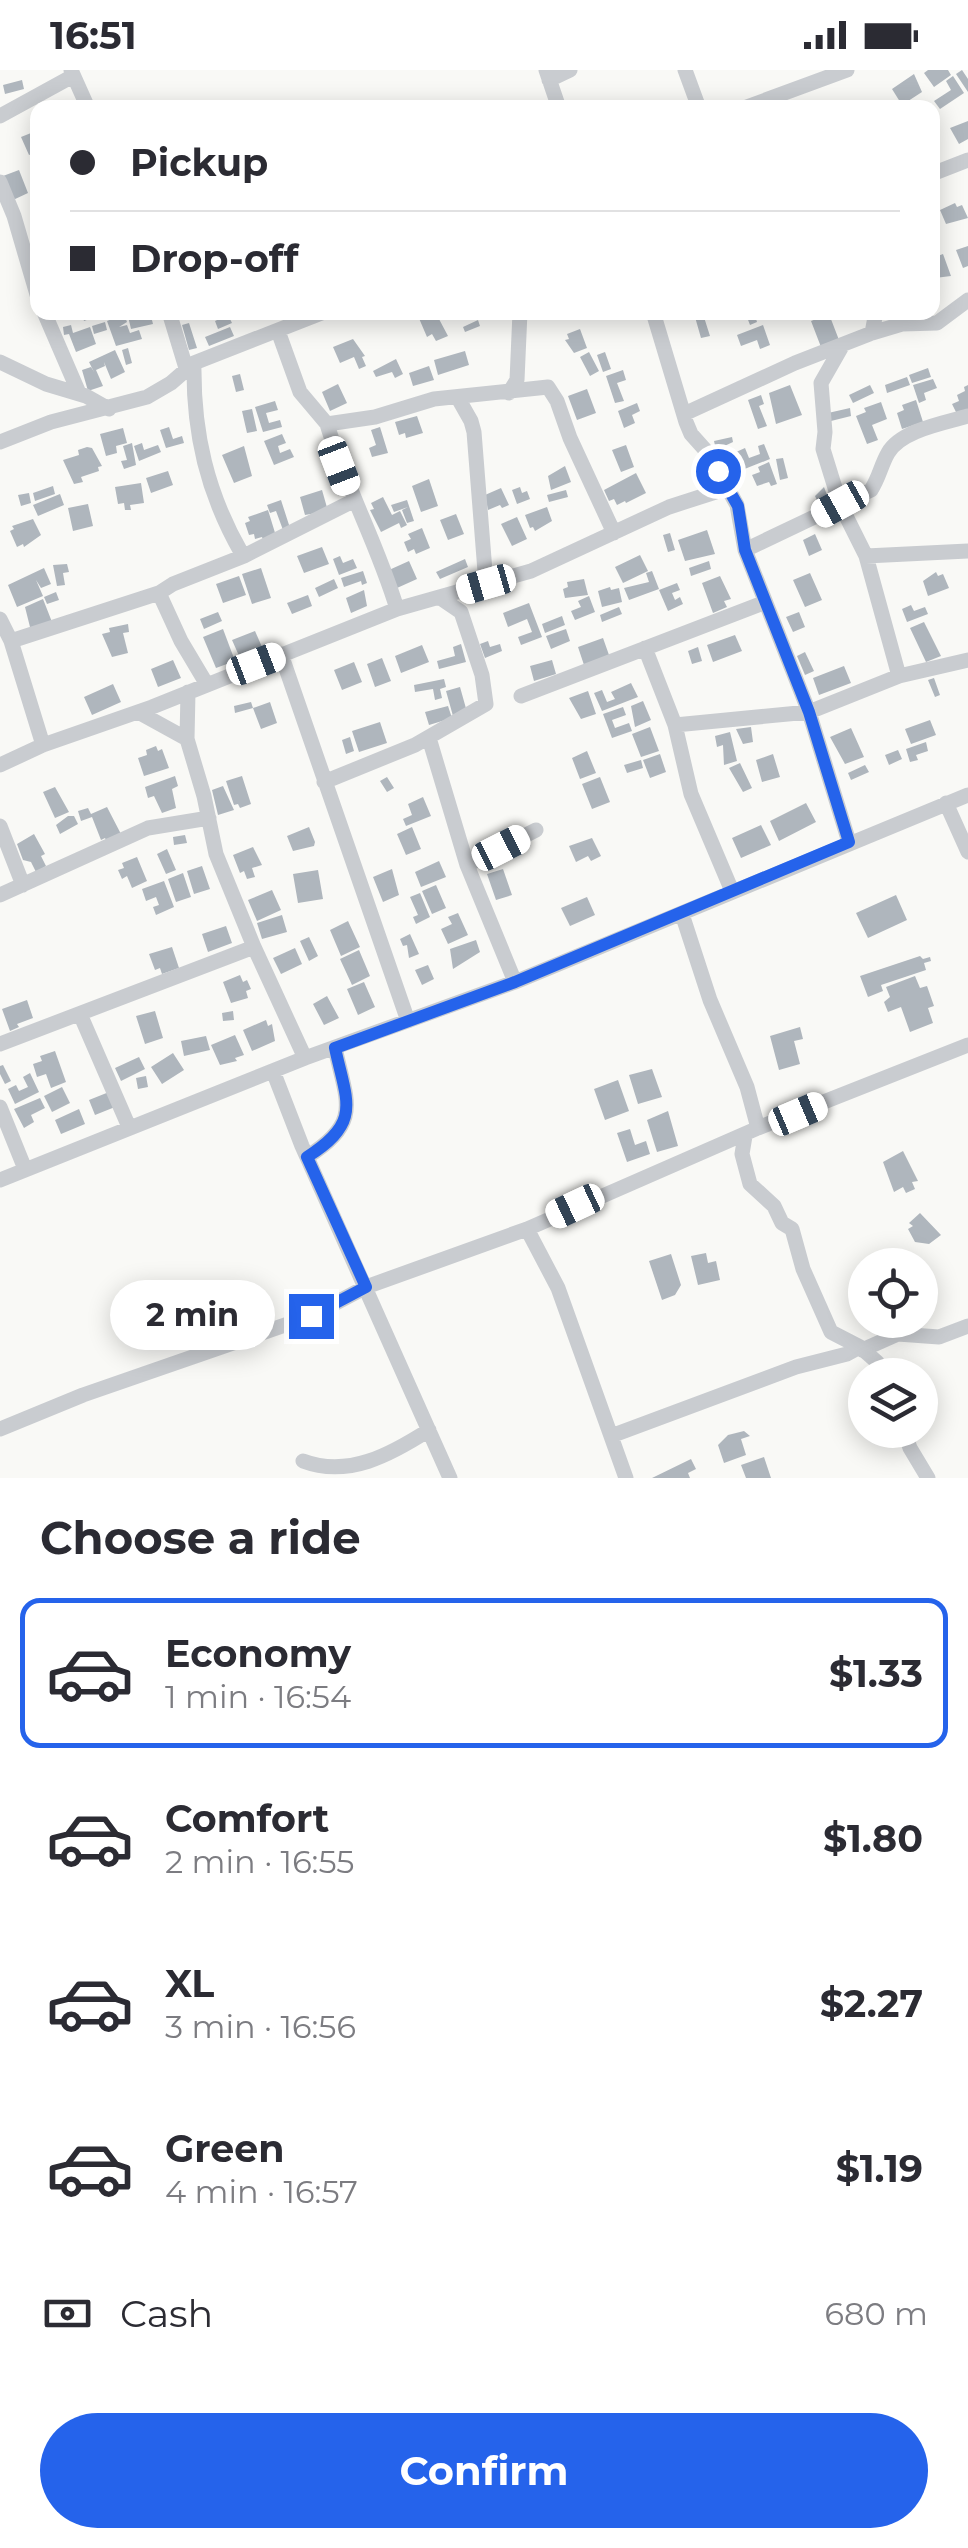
<!DOCTYPE html>
<meta charset="utf-8">
<style>
:root{--surface:#fff;--page:#f2f2f3;--text:#2b2b33;--muted:#7c7c81;--line:#e1e1e2;--accent:#2563eb}
body{margin:0;font-family:Montserrat,sans-serif;background:var(--page);color:var(--text);height:100vh;display:flex;flex-direction:column;font-size:38px;white-space:nowrap}
*{box-sizing:border-box;margin:0}
p{font-size:32px;color:var(--muted)}
.icon{flex:none;width:55px;height:55px;fill:none;stroke:currentColor;stroke-width:2;stroke-linecap:round;stroke-linejoin:round}
.map{position:relative;height:1408px;overflow:hidden}
.sheet{display:flex;flex-direction:column;background:var(--surface);flex:1}
.sheet>*{flex:none}
.banner{position:absolute;left:30px;top:30px;width:910px;height:220px;border-radius:20px;box-shadow:0 5px 25px #0003;display:grid;align-content:center;height:220px;padding:0 40px;background:var(--surface)}
.fabs{position:absolute;left:848px;top:1178px;display:grid;gap:20px}
.fabs a{display:grid;place-items:center;width:90px;height:90px;border-radius:50%;background:var(--surface);box-shadow:0 5px 25px #0003;font-size:50px}
.end{position:absolute;width:45px;height:45px;margin:-22px;border:12px solid #2563eb;background:#fff;box-shadow:0 0 0 5px #fff}
.from{border-radius:50%}
.bubble{position:absolute;height:70px;border-radius:35px;background:var(--surface);box-shadow:0 5px 25px #0003;font-size:32px;font-weight:700;line-height:70px;text-align:center}
.car{position:absolute;width:30px;height:60px;margin:-30px -15px;border-radius:12px;box-shadow:0 0 8px 2px #0007;background:linear-gradient(#fff 24%,#345 0 40%,#fff 0 76%,#345 0 86%,#fff 0)}
.banner b{display:flex;align-items:center;gap:35px;height:95px;font-size:38px}
.banner b+b{border-top:2px solid var(--line)}
.banner i{width:25px;height:25px;background:var(--text)}
ul{padding:0;list-style:none}
li{display:flex;align-items:center;gap:30px;height:150px;margin:0 20px 15px;padding:0 20px;border:5px solid transparent;border-radius:20px}
li div{flex:1}
li b{display:block;font-size:38px}
li em{font-style:normal;font-weight:700}
li.current{border-color:var(--accent)}
li>.icon{width:90px;height:90px;stroke-width:1.5}
h2{padding:0 40px;font-size:45px;line-height:120px}
.pay{display:flex;align-items:center;gap:25px;height:110px;padding:0 40px;font-size:38px}
.pay p{margin-inline-start:auto}
.button{display:flex;gap:20px;margin-top:auto;padding:20px 40px}
.button a{flex:1;height:115px;border-radius:60px;background:var(--accent);color:#fff;font-size:40px;font-weight:700;line-height:115px;text-align:center}
.status{display:flex;justify-content:space-between;align-items:center;height:70px;padding:0 50px;background:var(--surface);direction:ltr}
.status svg{height:28px;fill:currentColor}
.map>svg:first-child{display:block}
.building{fill:#afb6bd}
.lines{fill:none;stroke-linecap:round;stroke-linejoin:round}
.minor{stroke:#c9ccd0;stroke-width:15}
.route{stroke:#2563eb;stroke-width:12}
</style>
<div class="status"><b>16:51</b><svg viewBox="0 0 49 12"><path d="M0 12V9h3v3zM5 12V6h3v6zM10 12V3h3v9zM15 12V0h3v12zM26 1h20v11H26zM47 4h2v5h-2z"/></svg></div>
<div class="map">
<svg width="968" height="1408" viewBox="0 0 968 1408">
<rect width="100%" height="100%" fill="#f9f9f6"/>
<!-- building -->
<path class="building" d="M928 0H948L951 5 934 17 924 3Z
M962 0 968 9V22L956 4Z
M914 4 922 22 902 35 892 19Z
M953 6 964 23 940 39 934 31 951 20 946 11Z
M22 10 24 19 5 24 3 15Z
M968 51V69L959 74 950 58Z
M31 63 38 82 29 85 21 67Z
M19 100 28 123 13 130 3 106Z
M955 133 957 137 962 135 968 148 946 154 940 140Z
M968 176V196L963 198 956 180Z
M943 184 951 206 935 208 932 188Z
M81 242H106V243L84 251Z
M127 242H150L153 254 131 259Z
M427 242H440L443 248 439 249 448 266 436 271 432 264 427 267 418 246Z
M745 242H754L757 252 750 255Z
M124 244 127 252 119 257 127 255 130 263 139 260 142 269 116 276 107 251Z
M703 244 710 266 701 268 695 247Z
M829 244 839 270 821 277 811 251Z
M228 245 232 253 218 259 215 251Z
M478 250 480 256 465 262 463 257Z
M105 252 107 260 94 264 92 256Z
M189 253 197 278 189 280 182 255Z
M71 255 73 263 90 257 96 274 76 282 69 264 64 265 63 257Z
M763 255 770 275 760 279 757 270 741 276 737 265Z
M230 257 234 266 209 276 205 267Z
M580 259 587 278 574 283 565 270 569 269 567 264Z
M353 269 365 286 362 287 366 296 359 299 354 287 340 293 333 277Z
M128 278 132 293 126 295 122 280Z
M115 280 125 302 111 309 104 292 105 296 96 300 103 316 88 321 82 300 91 297 94 302 89 292Z
M465 281 469 295 438 305 434 290Z
M589 282 599 301 590 306 580 287Z
M605 282 611 299 603 302 597 285Z
M396 289 403 304 395 308 392 302 376 307 373 301Z
M429 296 434 310 413 316 409 303Z
M928 298 931 307 912 313 909 305Z
M623 300 626 310 617 313 624 331 615 333 606 306Z
M240 304 244 320 236 322 232 306Z
M907 307 910 315 887 323 885 315Z
M933 309 937 318 924 323 926 330 919 333 913 315Z
M338 314 347 333 330 341 322 322Z
M790 315 802 345 776 354 769 323Z
M870 315 874 323 853 333 849 325Z
M968 315V339L957 344 952 334 959 331 957 325 965 321 964 317Z
M587 319 596 343 577 350 568 326Z
M761 325 764 334 759 336 767 356 758 359 748 330Z
M916 330 923 352 902 359 897 343 904 340 902 335Z
M275 331 278 340 266 343 269 353 280 350 282 357 263 362 255 337Z
M881 332 887 349 872 355 878 370 867 374 856 346 866 342 864 338Z
M637 333 640 341 632 345 635 353 624 358 618 341Z
M850 338 851 346 831 351 828 343Z
M252 339 257 361 247 363 242 341Z
M417 346 423 363 406 368 405 363 399 365 395 352Z
M169 357 173 369 182 366 184 373 166 378 160 360Z
M380 357 388 383 372 387 369 378 376 375 371 360Z
M123 358 127 373 116 376 117 383 106 386 100 364Z
M282 364 286 373 278 376 280 383 290 379 294 387 274 395 264 371Z
M732 367 733 372 716 380 714 371Z
M132 373 136 395 124 399 121 391 127 390 123 376Z
M142 373 144 380 158 375 161 382 139 391 134 376Z
M764 374 770 389 732 404 725 387 745 378 749 388 760 384 758 376Z
M626 375 634 397 621 402 612 380Z
M244 376 252 406 234 413 222 385Z
M87 377 92 378 102 396 98 397 99 401 81 407 83 412 74 414 63 390 79 385 78 380Z
M783 388 788 408 780 410 776 389Z
M769 392 777 414 771 416 769 412 757 416 752 405 760 402 758 397Z
M565 396 571 412 551 420 548 406Z
M168 401 173 415 151 423 146 408Z
M636 403 646 423 626 433 625 431 617 435 614 429 609 431 604 420Z
M429 409 438 436 421 442 412 416Z
M141 413 144 433 130 435 131 440H125L124 433 118 434 115 417Z
M53 416 55 424 35 431 33 423Z
M520 417 522 423 527 421 530 429 517 434 512 420Z
M824 417 830 433 820 437 815 426Z
M501 418 509 435 502 438 500 435 488 440 485 425Z
M322 420 328 441 305 445 300 427Z
M566 420 568 427 549 432 547 425Z
M29 423 31 433 21 436 18 425Z
M60 424 64 435 38 446 33 435Z
M383 427 392 445 400 441 407 455 401 458 399 453 381 462 370 440 374 439 371 433Z
M281 430 290 458 283 460 276 441 270 443 267 435Z
M407 430 414 451 407 453 402 440 408 437 394 442 391 435Z
M88 434 93 456 73 461 68 438Z
M547 437 552 451 535 461 533 457 530 458 525 445Z
M268 440 276 466 263 470 262 467 255 469 254 464 249 465 245 453 250 451 248 447Z
M456 444 464 464 448 470 440 450Z
M517 447 527 469 512 476 501 454Z
M33 449 41 465 24 477 23 474 17 477 10 461 14 459 12 456Z
M422 458 430 478 416 484 414 479 408 482 404 472 411 469 408 464Z
M707 460 715 484 685 491 678 470Z
M670 463 675 480 668 482 663 465Z
M815 464 822 480 809 486 803 470Z
M322 477 329 494 304 503 297 486Z
M640 485 648 501 623 513 615 497Z
M340 486 343 493 353 489 357 498 339 505 333 489Z
M465 489 468 497 440 509 436 502Z
M409 491 417 509 397 518 389 500Z
M709 491 711 499 691 506 689 498Z
M67 494 69 502 63 503 65 515 57 516 53 495Z
M44 498 51 514 41 518 36 510 43 526 17 537 8 515Z
M261 498 271 528 252 534 242 504Z
M363 501 367 513 362 515 361 511 344 517 341 508Z
M652 501 659 519 629 530 624 518 649 512 646 503Z
M936 502 938 506 943 504 949 518 928 526 923 511Z
M810 503 822 530 805 537 793 510Z
M239 506 246 525 223 533 216 514Z
M720 506 731 529 724 531 727 537 713 543 702 513Z
M334 509 338 518 319 527 315 518Z
M584 509 588 525 565 528 563 519 568 517 567 512Z
M677 513 680 520 672 523 675 530 680 527 683 534 668 541 659 520Z
M610 517 611 520 619 518 622 532 602 537 598 521Z
M364 520 367 536 351 543 346 528Z
M56 522 59 530 47 534 44 527Z
M308 525 312 536 292 544 287 533Z
M589 526 595 542 575 550 571 541 581 537 578 531Z
M43 529 52 552 31 561 25 537Z
M529 533 542 567 521 575 518 567 532 562 527 549 508 557 503 543Z
M911 535 914 541 925 537 928 544 907 552 902 539Z
M619 537 622 544 602 552 600 545Z
M218 542 222 551 204 559 200 549Z
M799 542 805 557 793 562 786 547Z
M562 546 565 555 545 563 542 554Z
M924 552 941 586 926 592 910 558Z
M128 554 129 562 123 563 128 583 112 587 102 564 110 562 109 558Z
M223 559 235 591 216 598 203 567Z
M566 559 570 571 551 579 546 566Z
M255 561 262 577 240 588 232 570Z
M735 565 742 581 713 592 707 575Z
M603 568 609 585 584 595 578 577Z
M488 571 490 577 500 574 502 581 485 588 480 574Z
M461 574 466 592 439 599 437 591 455 586 453 577Z
M422 575 429 592 401 603 395 586Z
M698 577 702 591 692 594 688 581Z
M805 582 814 601 805 605 797 586Z
M382 588 391 611 375 617 367 594Z
M173 590 181 608 158 617 151 599Z
M552 590 556 604 534 611 530 596Z
M354 592 362 612 342 620 334 600Z
M844 596 851 613 819 625 813 608Z
M934 608 940 625 935 627 928 610Z
M444 609 446 617 440 619 442 628 435 630 433 619 415 622 414 615Z
M631 613 638 627 602 641 594 623 602 620 607 632 615 629 611 622Z
M113 614 121 632 92 645 84 627Z
M460 617 467 642 453 646 446 621Z
M588 621 596 644 581 649 569 628Z
M643 631 651 650 635 657 631 636Z
M251 632 253 638 235 643 234 636Z
M270 632 277 653 261 659 253 638Z
M448 636 452 648 429 655 425 642Z
M623 637 626 645 612 650 615 658 629 653 632 661 612 668 603 644Z
M930 650 936 665 911 674 905 659Z
M380 652 387 673 359 682 352 661Z
M650 657 659 681 641 687 632 664Z
M751 657 753 672 743 674 736 659Z
M851 658 864 687 845 694 830 667Z
M730 662 737 691 724 695 723 675 717 677 715 666Z
M350 667 354 681 346 684 342 670Z
M926 672 928 681 916 685 918 690 910 692 906 679Z
M156 676 158 681 162 679 169 698 144 706 138 688 147 685 146 680Z
M898 680 902 689 889 695 885 685Z
M587 681 596 703 580 709 572 688Z
M660 684 666 702 650 708 643 690Z
M773 684 780 707 762 712 756 690Z
M641 690 643 698 627 703 624 695Z
M740 693 752 718 743 722 729 698Z
M865 695 869 702 851 710 848 703Z
M175 706 178 716 172 719 176 738 162 743 154 726 148 728 145 717Z
M242 706 251 734 240 738 238 734 234 735 226 711Z
M387 707 394 718 387 722 380 711Z
M600 707 610 732 592 739 582 714Z
M223 716 234 740 218 745 212 720Z
M55 717 69 742 55 748 43 722Z
M423 727 431 746 406 756 403 749 412 745 408 734Z
M806 733 816 752 779 771 770 751Z
M107 737 122 766 107 772 105 768 101 770 92 747 81 751 78 741 88 738 91 744Z
M68 746H74L78 754 60 764 56 755Z
M761 755 771 775 741 788 732 768Z
M309 757 315 772 314 776 293 781 287 766Z
M412 757 421 779 406 785 397 764Z
M34 764 45 784 41 786 46 796 36 802 31 792 23 790 17 774Z
M185 765 187 773 174 775 173 767Z
M592 768 601 786 591 791 588 786 576 792 569 776Z
M253 777 262 795 252 798 255 807 247 809 244 801 240 803 233 785Z
M167 779 176 800 166 804 157 784Z
M137 787 147 811 132 818 127 806 122 809 118 800 124 798 122 793Z
M439 791 446 807 421 817 415 802Z
M202 796 210 819 194 824 187 801Z
M392 799 399 825 383 832 373 807Z
M503 799 512 825 496 830 487 804Z
M318 800 323 829 298 833 293 804Z
M183 803 191 827 176 832 168 809Z
M164 811 174 837 156 845 153 837 159 835 156 827 146 831 142 819Z
M436 815 446 838 432 844 422 821Z
M272 820 281 840 257 851 248 830Z
M420 823 430 847 416 854 413 847 418 845 410 827Z
M896 825 907 850 868 868 856 843Z
M587 827 595 845 570 856 561 838Z
M458 843 468 865 448 874 441 859 452 854 448 847Z
M282 845 287 862 262 869 257 853Z
M348 851 360 877 341 886 330 860Z
M226 856 232 873 208 882 202 864Z
M410 864 419 884 409 888 407 875 403 876 400 869Z
M309 867 318 886 309 891 300 871Z
M476 870 480 882 453 899 450 879Z
M172 877 179 898 162 904 160 898 155 900 149 884Z
M295 878 302 894 281 904 273 888Z
M359 880 370 906 352 915 340 889Z
M920 886 923 889 930 887 931 891 924 893 926 900 881 915 883 921 868 927 860 906Z
M428 895 434 909 422 915 415 900Z
M240 905 243 912 247 910 251 919 246 921 248 928 231 933 223 912Z
M915 906 920 918 927 916 934 936 928 938 933 953 910 962 901 937 888 942 884 932 890 927 886 917Z
M364 912 375 937 358 945 347 919Z
M327 926 339 948 324 955 313 934Z
M27 930 33 948 17 954 19 957 10 961 2 939Z
M155 941 163 968 145 974 136 946Z
M233 941 234 950 223 951 222 943Z
M266 950 268 956 272 954 275 971 252 981 243 960Z
M800 957 803 969 794 971 800 994 779 1000 770 966Z
M235 965 244 985 235 988 237 991 220 995 211 975Z
M206 966 210 980 184 986 181 971Z
M55 981 66 1012 51 1018 46 1004 37 1007 33 994 42 991 40 986Z
M173 983 184 1000 162 1014 151 997Z
M139 987 145 999 121 1011 115 998Z
M3 995 11 1011 5 1014 0 1004V996Z
M652 999 662 1027 638 1034 629 1005Z
M30 1003 39 1022 15 1034 8 1019 16 1015 19 1021 28 1017 23 1007Z
M146 1006 148 1017 138 1019 136 1008Z
M618 1010 629 1041 605 1050 594 1019Z
M62 1017 70 1033 52 1042 44 1026Z
M109 1022 115 1037 95 1045 89 1030Z
M40 1028 45 1038 31 1045 34 1052 24 1058 14 1039Z
M79 1039 85 1054 61 1064 55 1050Z
M668 1041 678 1076 657 1082 647 1050Z
M630 1059 635 1075 646 1071 650 1084 627 1092 617 1063Z
M903 1081 918 1111 912 1112 915 1119 906 1123 903 1117 894 1122 883 1092Z
M920 1143 941 1165 929 1174 915 1172 908 1159 913 1156 909 1153Z
M706 1183 708 1193 716 1191 720 1210 698 1215 691 1186Z
M671 1184 681 1215 675 1225 662 1230 649 1191Z
M744 1361 750 1366 741 1369 746 1385 724 1393 718 1375 728 1365Z
M764 1387 771 1408H746L741 1395Z
M691 1389 696 1399 688 1403 690 1408H652Z"/>
<g class="lines">
<!-- minor -->
<path class="minor" d="M71 0 88 38
M546 0 559 38
M685 0 699 38
M549 10 570 0
M744 38 847 0
M0 46 73 6
M932 104 968 90
M0 112 14 146 38 228
M44 242 79 323
M169 242 186 298
M653 242 686 352 691 364 708 383 737 435 745 480 809 642 849 772
M278 261 300 322 327 354 375 347 434 329 548 317 557 331 570 368 614 463
M872 263 876 242
M841 278 821 313 825 362 823 379 840 434 866 486 899 606
M0 292 46 314 86 326 109 339
M194 293C193 363 207 423 242 484
M509 323 517 310 520 242
M458 328 471 351 474 362 486 514
M684 344 795 293 872 263 902 254 937 253 968 230
M327 354C346 418 378 475 397 539
M0 372 51 352 147 327 171 313 194 293 324 242
M745 480 871 420C879 408 881 395 888 383 901 360 945 353 968 346
M866 486 968 481
M159 523 181 571 206 613
M0 549 11 571 43 675
M11 571 159 523 173 514 244 486 353 431
M645 578 675 655 691 724 732 821
M281 584 408 951
M188 622 187 669 204 726 216 784 254 877 305 988
M521 626 763 533
M138 642 187 669
M675 655 809 642 899 606 968 590
M429 668 467 795 515 912
M0 695 43 675 152 637 397 539 531 501 669 437 728 418
M324 712 415 675 486 634 482 605 461 542 439 527
M946 733 968 782
M0 756 23 815
M467 795 536 760
M0 825 148 758 209 748
M682 844 710 930 747 1017 758 1058
M80 944 129 1057
M0 974 254 877
M273 1001 302 1076 450 1408
M0 1037 25 1099
M745 1066 742 1084 750 1114 774 1136 782 1153 792 1159 803 1199 831 1262 860 1277
M307 1087C362 1052 347 1033 335 978
M0 1110 305 988 515 912 968 725
M527 1159 558 1218 626 1408
M862 1280 898 1264 939 1267 968 1256
M0 1359 83 1325 311 1246 366 1217 527 1159 758 1058 968 975
M904 1360 910 1378 928 1408
M611 1366 796 1297 847 1284 860 1277 877 1292 882 1305
M303 1391C348 1408 390 1385 429 1360"/>
</g>
<g class="lines">
<!-- route -->
<path class="route" d="M311 1246 366 1217 307 1087C362 1052 347 1033 335 978L515 912 849 772 809 642 745 480 738 436 718 401"/>
</g>
</svg>
<div class="fabs">
<a><svg class="icon" aria-label="locate" viewBox="0 0 24 24"><circle cx="12" cy="12" r="6"/><path d="M12 2v4M12 18v4M2 12h4M18 12h4"/></svg></a>
<a><svg class="icon" aria-label="layers" viewBox="0 0 24 24"><path d="M12 4l9 5-9 5-9-5zM3 14l9 5 9-5"/></svg></a>
</div>
<i class="end from" style="left:718px;top:401px"></i>
<i class="end" style="left:311px;top:1246px"></i>
<div class="bubble" style="left:110px;top:1210px;width:165px">2 min</div>
<i class="car" style="left:339px;top:396px;rotate:159deg"></i>
<i class="car" style="left:840px;top:434px;rotate:241deg"></i>
<i class="car" style="left:486px;top:514px;rotate:254deg"></i>
<i class="car" style="left:256px;top:594px;rotate:69deg"></i>
<i class="car" style="left:501px;top:778px;rotate:63deg"></i>
<i class="car" style="left:798px;top:1044px;rotate:67deg"></i>
<i class="car" style="left:575px;top:1136px;rotate:245deg"></i>
<div class="banner">
<b><i class="from"></i>Pickup</b>
<b><i></i>Drop-off</b>
</div>
</div>
<section class="sheet">
<h2>Choose a ride</h2>
<ul>
<li class="current"><svg class="icon" aria-label="car" viewBox="0 0 24 24"><path d="M5 17H2v-5l4-1 3-4h7l3 4 3 1v5h-3M9 17h6M6 11h13"/><circle cx="7" cy="17" r="2"/><circle cx="17" cy="17" r="2"/></svg><div><b>Economy</b><p>1 min · 16:54</p></div><em>$1.33</em></li>
<li><svg class="icon" aria-label="car" viewBox="0 0 24 24"><path d="M5 17H2v-5l4-1 3-4h7l3 4 3 1v5h-3M9 17h6M6 11h13"/><circle cx="7" cy="17" r="2"/><circle cx="17" cy="17" r="2"/></svg><div><b>Comfort</b><p>2 min · 16:55</p></div><em>$1.80</em></li>
<li><svg class="icon" aria-label="car" viewBox="0 0 24 24"><path d="M5 17H2v-5l4-1 3-4h7l3 4 3 1v5h-3M9 17h6M6 11h13"/><circle cx="7" cy="17" r="2"/><circle cx="17" cy="17" r="2"/></svg><div><b>XL</b><p>3 min · 16:56</p></div><em>$2.27</em></li>
<li><svg class="icon" aria-label="car" viewBox="0 0 24 24"><path d="M5 17H2v-5l4-1 3-4h7l3 4 3 1v5h-3M9 17h6M6 11h13"/><circle cx="7" cy="17" r="2"/><circle cx="17" cy="17" r="2"/></svg><div><b>Green</b><p>4 min · 16:57</p></div><em>$1.19</em></li>
</ul>
<div class="pay"><svg class="icon" aria-label="cash" viewBox="0 0 24 24"><path d="M3 7h18v10H3z"/><circle cx="12" cy="12" r="2"/></svg>Cash<p>680 m</p></div>
<div class="button"><a>Confirm</a></div>
</section>
